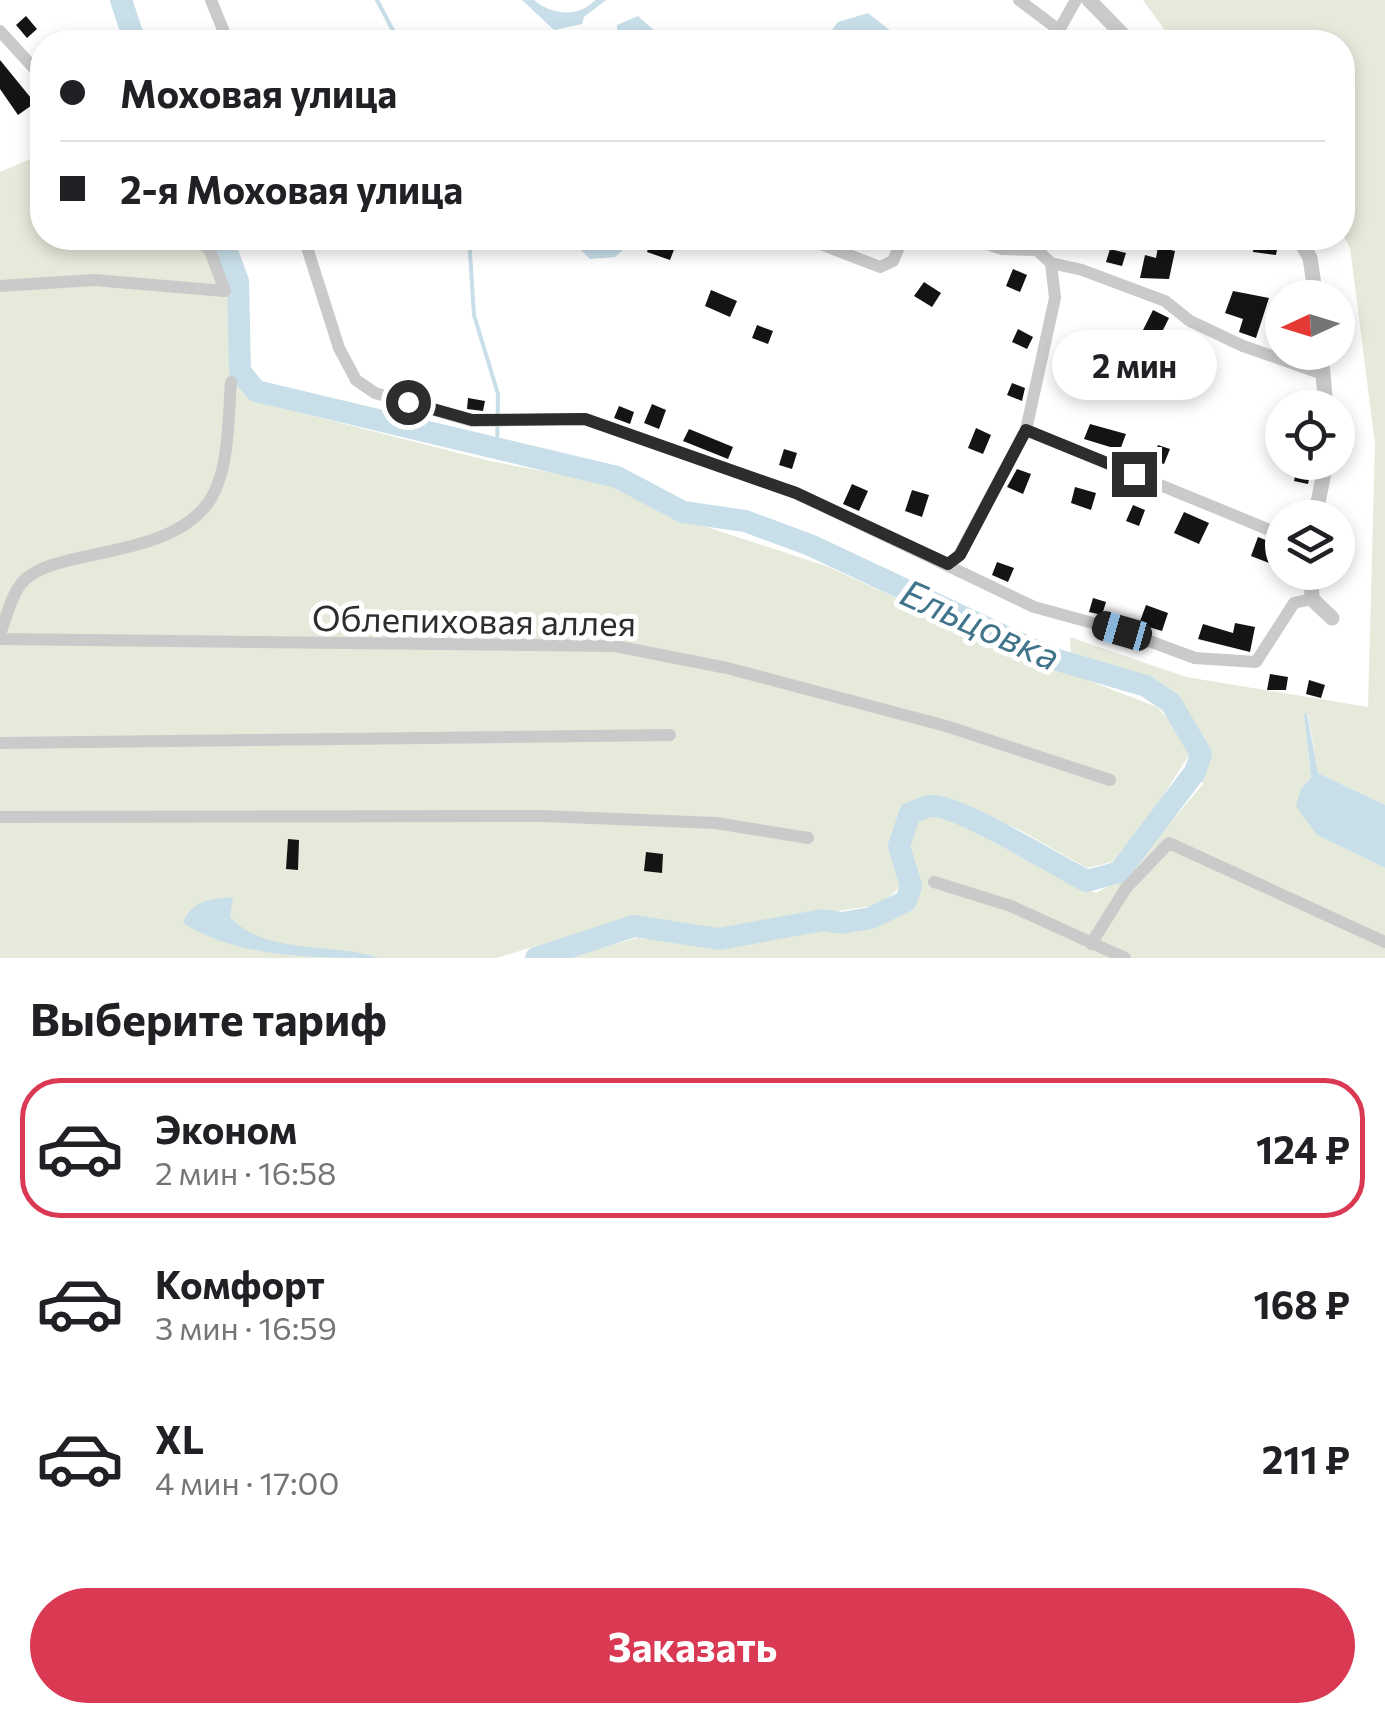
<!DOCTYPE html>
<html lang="ru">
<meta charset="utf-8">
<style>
:root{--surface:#fff;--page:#f2f2f2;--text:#202124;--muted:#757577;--line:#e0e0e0;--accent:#da3954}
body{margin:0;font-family:Commissioner,sans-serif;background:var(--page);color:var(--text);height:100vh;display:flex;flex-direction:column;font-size:38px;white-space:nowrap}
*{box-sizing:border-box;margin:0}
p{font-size:32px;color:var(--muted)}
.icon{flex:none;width:55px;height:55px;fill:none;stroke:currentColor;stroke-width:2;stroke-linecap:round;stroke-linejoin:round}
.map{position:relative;height:958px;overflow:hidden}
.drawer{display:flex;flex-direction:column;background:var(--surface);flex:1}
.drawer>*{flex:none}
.top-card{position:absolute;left:30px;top:30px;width:1325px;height:220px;border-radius:40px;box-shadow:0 5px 15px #0003;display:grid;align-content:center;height:220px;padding:0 30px;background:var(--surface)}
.needle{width:65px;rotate:266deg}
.buttons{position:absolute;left:1265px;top:280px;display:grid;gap:20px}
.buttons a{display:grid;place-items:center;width:90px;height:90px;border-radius:50%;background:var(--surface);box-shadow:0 5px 15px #0003;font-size:50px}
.end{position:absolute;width:45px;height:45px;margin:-22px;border:12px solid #2d2d2d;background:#fff;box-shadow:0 0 0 5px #fff}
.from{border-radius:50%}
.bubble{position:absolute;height:70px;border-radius:35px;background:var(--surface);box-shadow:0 5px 15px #0003;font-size:32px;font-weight:700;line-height:70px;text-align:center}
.car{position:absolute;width:30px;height:60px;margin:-30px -15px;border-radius:12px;box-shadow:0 0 8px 2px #0007;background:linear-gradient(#222 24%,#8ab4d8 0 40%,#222 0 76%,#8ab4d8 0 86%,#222 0)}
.top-card b{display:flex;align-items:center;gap:35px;height:95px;font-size:38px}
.top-card b+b{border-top:2px solid var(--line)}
.top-card i{width:25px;height:25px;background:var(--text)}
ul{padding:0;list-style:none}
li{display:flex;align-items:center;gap:30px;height:140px;margin:0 20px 15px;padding:0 10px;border:5px solid transparent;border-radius:40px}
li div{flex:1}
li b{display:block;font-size:38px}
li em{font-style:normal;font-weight:700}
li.active{border-color:var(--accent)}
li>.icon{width:90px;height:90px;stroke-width:1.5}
h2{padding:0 30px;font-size:45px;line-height:120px}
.button{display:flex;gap:20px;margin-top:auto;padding:20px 30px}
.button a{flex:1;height:115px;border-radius:60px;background:var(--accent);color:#fff;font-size:40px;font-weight:700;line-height:115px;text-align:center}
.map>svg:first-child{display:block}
.green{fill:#e5eadb}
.water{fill:#c8dfe9}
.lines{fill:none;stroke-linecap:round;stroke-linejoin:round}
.stream{stroke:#c8dfe9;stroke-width:4}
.river{stroke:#c8dfe9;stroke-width:22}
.building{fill:#141414}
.minor{stroke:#cacaca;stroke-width:12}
.tertiary{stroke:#cacaca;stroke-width:15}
.route{stroke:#2d2d2d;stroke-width:12}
.labels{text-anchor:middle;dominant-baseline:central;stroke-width:10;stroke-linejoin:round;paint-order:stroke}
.street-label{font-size:35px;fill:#2d2d2d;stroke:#fff}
.water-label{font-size:38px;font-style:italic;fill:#40748a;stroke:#fff}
</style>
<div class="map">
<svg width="1385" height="958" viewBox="0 0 1385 958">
<rect width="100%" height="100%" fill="#fff"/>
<!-- green -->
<path class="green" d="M1143 0H1385V805L1318 773 1308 714H1304L1317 835 1385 868V958H564L637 938 717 943 870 924 915 901 920 886 907 846 917 818 930 812 947 816 1055 876 1096 893 1124 878 1203 784C1175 698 1149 690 1071 654L1070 637 1186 677 1368 707 1375 444 1350 248 1343 235 1342 42H1180L1171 39Z
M42 154V238H201L230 295 232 373 254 401 490 461 607 483 673 516 826 566 1023 655 1157 707 1176 728 1189 755 1154 810 1112 862 1087 868 1018 829 930 795 901 811 889 848 902 886 879 905 714 929 634 917 496 958H0V172Z"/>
<!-- water -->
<path class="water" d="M522 0H534C551 15 579 18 595 0H606L584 17 582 24 554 30Z
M868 13 905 42H822L838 22Z
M638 16 667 42H617V25Z
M580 238H622V251L615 257 590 259 579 248Z
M1307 713 1318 773 1385 805V868L1317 835 1296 806 1301 789 1311 778 1304 714Z
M233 897 230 917C266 956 333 942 379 958 314 958 238 958 183 923 192 900 210 899 233 897Z"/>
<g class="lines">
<!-- stream -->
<path class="stream" d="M377 0 399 42
M469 238 474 315 498 394 497 451"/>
<!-- river -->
<path class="river" d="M121 0 135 42
M213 238 226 249 238 281 240 371 256 391 617 477 683 512 745 521 810 545 1051 658 1146 686 1171 703 1201 754 1195 772 1119 872 1087 881C1056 866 961 806 933 806 925 806 917 811 910 813L899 846 911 886 906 901 871 918 842 923 823 920 719 939 634 926 536 958"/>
</g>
<!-- building -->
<path class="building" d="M26 16 37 29 27 38 16 25Z
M0 60 35 103 18 115 0 89Z
M652 238 677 242 670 260 647 252Z
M1255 238H1279L1276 255 1253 252Z
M1158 247 1175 251 1169 279 1140 278 1145 255 1156 258Z
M1110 249 1126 253 1122 266 1106 262Z
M1013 269 1027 275 1020 292 1006 286Z
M924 282 941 293 932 307 914 296Z
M711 290 737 301 730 317 705 306Z
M1233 291 1269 298 1256 338 1239 332 1243 319 1225 313Z
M1153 310 1169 318 1159 338 1143 330Z
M757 325 773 331 768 344 752 338Z
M1018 329 1033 337 1027 349 1012 342Z
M1182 335 1206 344 1198 363 1175 353Z
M1062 359 1077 365 1072 378 1056 372Z
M1012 383 1025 388 1022 401 1007 395Z
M468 398 485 401 483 411 467 409Z
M652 404 666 410 659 429 644 423Z
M619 406 634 412 630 424 614 418Z
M1090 424 1126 434 1120 450 1084 439Z
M976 428 991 435 983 454 968 448Z
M689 429 733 447 728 459 683 441Z
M1158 445 1170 449 1164 464 1152 460Z
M784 449 797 453 792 469 779 465Z
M1298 465 1311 468 1308 484 1294 481Z
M1017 469 1031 474 1023 494 1007 487Z
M852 484 868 491 859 511 843 504Z
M1075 487 1096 493 1091 510 1071 503Z
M912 490 929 495 922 517 905 511Z
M1133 505 1145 510 1139 526 1126 521Z
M1184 512 1209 523 1199 544 1174 533Z
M1258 537 1276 544 1269 563 1251 556Z
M997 562 1014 568 1008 582 992 575Z
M1093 598 1106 602 1102 615 1089 612Z
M1146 605 1168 613 1162 631 1139 624Z
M1235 623 1255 627 1250 652 1198 639 1203 624 1233 633Z
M1270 674 1288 677 1286 690H1267Z
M1309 680 1325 685 1321 698 1306 694Z
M288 839 299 840 298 870 286 869Z
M646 852 663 854 662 873 644 871Z"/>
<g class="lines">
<!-- minor -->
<path class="minor" d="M211 0 228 42
M1019 0 1059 30 1064 42
M1059 30 1076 0
M0 31 42 77
M304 238 339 348 356 380 375 393 472 421 585 419 796 493 1034 607 1122 631 1195 658 1256 662 1294 603 1312 599
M805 238 880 267 893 261 903 238
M971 238 1002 249 1037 250
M1051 263 1082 270 1165 301 1190 321 1243 346 1323 374
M0 286 94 280 225 291 210 251 199 238
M1026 430 1282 535
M949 564 959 555 1026 430 1055 298 1051 263 1037 250 1033 238
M0 634C6 619 11 596 21 584 50 546 165 562 208 503 230 472 228 418 231 382
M0 639 615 646 727 668 946 726 1110 780
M0 743 670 735
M0 817 542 816 716 823 808 838
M934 882 1011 906 1125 958
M1091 944 1126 888 1169 843 1385 942"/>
<!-- tertiary -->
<path class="tertiary" d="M1089 0 1130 42
M1299 238 1310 258 1316 298
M1321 352 1326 408
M1315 518 1326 462
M1311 572 1312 599 1332 618"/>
</g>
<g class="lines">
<!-- route -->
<path class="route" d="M408 402 472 420 585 419 796 493 948 564 960 555 1026 430 1134 474"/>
</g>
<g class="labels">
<!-- street labels -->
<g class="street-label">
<text transform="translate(474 619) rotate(1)">Облепиховая аллея</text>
</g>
<!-- water labels -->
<g class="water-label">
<text transform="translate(981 623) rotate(24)">Ельцовка</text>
</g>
</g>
</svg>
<div class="buttons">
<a><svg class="needle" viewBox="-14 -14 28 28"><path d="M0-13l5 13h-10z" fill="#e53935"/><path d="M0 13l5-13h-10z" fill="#757577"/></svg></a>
<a><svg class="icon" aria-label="locate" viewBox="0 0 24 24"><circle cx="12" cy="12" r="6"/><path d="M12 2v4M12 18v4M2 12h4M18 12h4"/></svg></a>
<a><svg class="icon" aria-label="layers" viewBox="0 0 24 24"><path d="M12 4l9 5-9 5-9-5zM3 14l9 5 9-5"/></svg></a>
</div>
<i class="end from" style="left:408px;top:402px"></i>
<i class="end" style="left:1134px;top:474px"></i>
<div class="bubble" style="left:1052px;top:330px;width:165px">2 мин</div>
<i class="car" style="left:1122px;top:631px;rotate:286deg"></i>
<div class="top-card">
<b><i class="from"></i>Моховая улица</b>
<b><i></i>2-я Моховая улица</b>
</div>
</div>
<section class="drawer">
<h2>Выберите тариф</h2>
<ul>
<li class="active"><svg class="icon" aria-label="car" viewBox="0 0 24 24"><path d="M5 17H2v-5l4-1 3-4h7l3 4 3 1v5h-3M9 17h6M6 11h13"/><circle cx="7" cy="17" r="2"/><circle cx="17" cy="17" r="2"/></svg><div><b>Эконом</b><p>2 мин · 16:58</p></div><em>124 ₽</em></li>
<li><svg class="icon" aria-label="car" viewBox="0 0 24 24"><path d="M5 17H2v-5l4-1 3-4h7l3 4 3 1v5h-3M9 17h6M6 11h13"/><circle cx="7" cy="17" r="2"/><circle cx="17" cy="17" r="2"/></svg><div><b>Комфорт</b><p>3 мин · 16:59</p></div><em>168 ₽</em></li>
<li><svg class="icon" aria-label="car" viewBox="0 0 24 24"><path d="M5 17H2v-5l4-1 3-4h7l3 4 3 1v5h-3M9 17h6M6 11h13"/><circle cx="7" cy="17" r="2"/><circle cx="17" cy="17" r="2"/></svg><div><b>XL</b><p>4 мин · 17:00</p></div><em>211 ₽</em></li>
</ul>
<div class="button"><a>Заказать</a></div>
</section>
